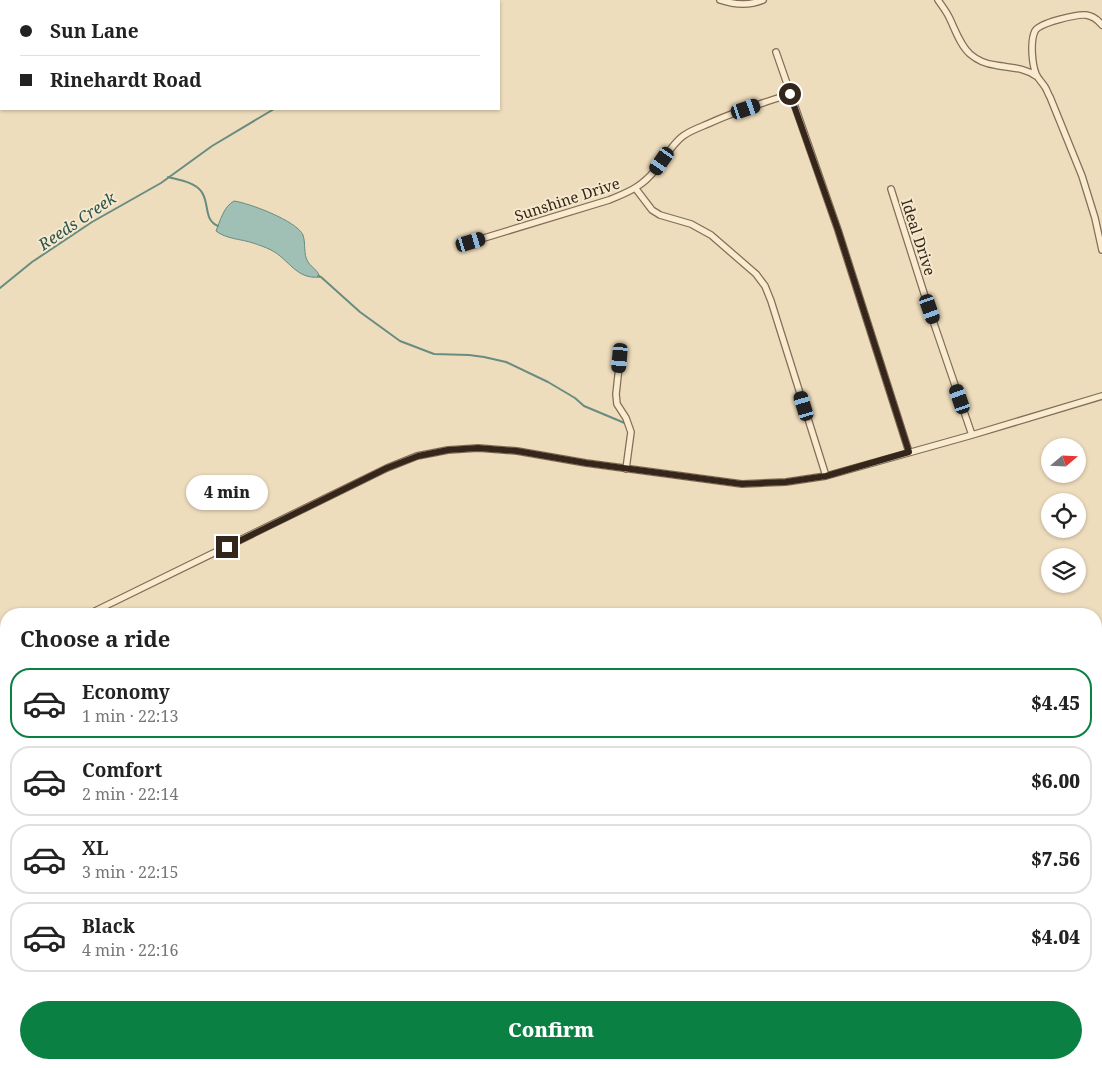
<!DOCTYPE html>
<meta charset="utf-8">
<style>
:root{--surface:#fff;--page:#f6f6f6;--text:#222;--muted:#767676;--line:#e0e0e0;--accent:#0b8043}
body{margin:0;font-family:"Noto Serif",serif;background:var(--page);color:var(--text);height:100vh;display:flex;flex-direction:column;font-size:19px;white-space:nowrap}
*{box-sizing:border-box;margin:0}
p{font-size:16px;color:var(--muted)}
.icon{flex:none;width:28px;height:28px;fill:none;stroke:currentColor;stroke-width:2;stroke-linecap:round;stroke-linejoin:round}
.map{position:relative;flex:1;overflow:hidden}
.sheet{position:absolute;left:0px;top:608px;width:1102px;height:461px;display:flex;flex-direction:column;background:var(--surface);border-radius:20px 20px 0 0;box-shadow:0 1px 4px #0004}
.sheet>*{flex:none}
.banner{position:absolute;left:0px;top:0px;width:500px;height:110px;box-shadow:0 1px 4px #0004;display:grid;align-content:center;height:110px;padding:0 20px;background:var(--surface)}
.needle{width:32px;rotate:71deg}
.tools{position:absolute;left:1041px;top:438px;display:grid;gap:10px}
.tools a{display:grid;place-items:center;width:45px;height:45px;border-radius:50%;background:var(--surface);box-shadow:0 1px 4px #0004;font-size:25px}
.end{position:absolute;width:22px;height:22px;margin:-11px;border:6px solid #34261b;background:#fff;box-shadow:0 0 0 2px #fff}
.from{border-radius:50%}
.bubble{position:absolute;height:35px;border-radius:18px;background:var(--surface);box-shadow:0 1px 4px #0004;font-size:16px;font-weight:800;line-height:35px;text-align:center}
.car{position:absolute;width:15px;height:30px;margin:-15px -8px;border-radius:6px;box-shadow:0 0 4px 1px #0007;background:linear-gradient(#222 24%,#8ab4d8 0 40%,#222 0 76%,#8ab4d8 0 86%,#222 0)}
.banner b{display:flex;align-items:center;gap:18px;height:48px;font-size:19px}
.banner b+b{border-top:1px solid var(--line)}
.banner i{width:12px;height:12px;background:var(--text)}
ul{padding:0;list-style:none}
li{display:flex;align-items:center;gap:15px;height:70px;margin:0 10px 8px;padding:0 10px;border:2px solid var(--line);border-radius:20px}
li div{flex:1}
li b{display:block;font-size:19px}
li em{font-style:normal;font-weight:800}
li.active{border-color:var(--accent)}
li>.icon{width:45px;height:45px;stroke-width:1.5}
h2{padding:0 20px;font-size:22px;line-height:60px}
.cta{display:flex;gap:10px;margin-top:auto;padding:10px 20px}
.cta a{flex:1;height:58px;border-radius:30px;background:var(--accent);color:#fff;font-size:20px;font-weight:800;line-height:58px;text-align:center}
.map>svg:first-child{display:block}
.water{fill:#a0bfb5;stroke:#688c82}
.lines{fill:none;stroke-linecap:round;stroke-linejoin:round}
.stream{stroke:#688c82;stroke-width:2}
.street-casing{stroke:#856d56;stroke-width:8}
.primary-casing{stroke:#523c2b;stroke-width:11}
.street{stroke:#f9ebcf;stroke-width:5.5}
.primary{stroke:#f2d193;stroke-width:9}
.route{stroke:#34261b;stroke-width:6}
.labels{text-anchor:middle;dominant-baseline:central;stroke-width:4;stroke-linejoin:round;paint-order:stroke}
.street-label{font-size:15px;fill:#34261b;stroke:#f5e8cc}
.water-label{font-size:16px;font-style:italic;fill:#2a5450;stroke:#f5e8cc}
</style>
<div class="map">
<svg width="1102" height="1068" viewBox="0 0 1102 1068">
<rect width="100%" height="100%" fill="#eeddbd"/>
<!-- water -->
<path class="water" d="M234 201C249 203 297 221 303 235 306 244 303 254 308 262 313 269 316 268 320 277 296 280 289 259 271 250 265 247 259 245 253 243 241 239 226 239 216 231 220 221 224 206 234 201Z"/>
<g class="lines">
<!-- stream -->
<path class="stream" d="M459 1 464 0
M168 177C179 180 194 182 201 191 210 202 203 220 218 226
M318 276 321 277 360 312 400 341 434 354 469 355 484 357 506 362 548 382 575 398 584 406 627 424
M0 288 32 262 92 222 161 183 212 146 274 109
M1096 821 1102 822
M6 848 4 849 6 853
M346 1062 356 1067"/>
<!-- street casing -->
<g class="street-casing">
<path id="street" d="M274 0V1
M720 0C735 5 749 6 763 0
M938 0C942 6 946 11 949 17 955 29 960 45 970 54 977 60 986 64 995 65 1009 68 1024 67 1036 76
M451 1 454 0
M1102 25C1098 20 1093 16 1086 15 1077 14 1039 23 1035 31 1030 41 1032 64 1036 74 1038 79 1042 82 1045 87 1047 90 1048 94 1050 97L1082 176 1095 218 1102 250
M776 52 838 230 909 452
M636 189 652 210 660 215 691 224 711 235 756 274 765 286 771 301 826 476
M891 189 929 309 972 435
M471 242 609 200C629 192 643 186 656 169 665 158 672 144 683 136 691 130 701 127 710 123 736 111 763 103 790 94
M620 358 616 394 617 404 626 418 631 432 626 469
M89 614 387 468 417 456 448 450 478 448 517 451 586 463 742 484 786 482 826 476 972 435 1102 396
M0 656 6 653
M0 763 6 760
M0 874 6 875
M553 1062 574 1068
M1014 1062 1015 1068
M365 1068 371 1062
M454 1068 458 1062
M697 1068 698 1062"/>
</g>
<!-- primary casing -->
<g class="primary-casing">
<path id="primary" d="M0 1003 6 1007
M94 1062 102 1068"/>
</g>
<!-- street -->
<use href="#street" class="street"/>
<!-- primary -->
<use href="#primary" class="primary"/>
</g>
<g class="lines">
<!-- route -->
<path class="route" d="M227 547 387 468 418 456 448 450 478 448 517 451 586 463 742 484 786 482 826 476 909 452 838 230 790 94"/>
</g>
<g class="labels">
<!-- street labels -->
<g class="street-label">
<text transform="translate(567 199) rotate(-18)">Sunshine Drive</text>
<text transform="translate(919 237) rotate(72)">Ideal Drive</text>
</g>
<!-- water labels -->
<g class="water-label">
<text transform="translate(77 221) rotate(-34)">Reeds Creek</text>
</g>
</g>
</svg>
<div class="tools">
<a><svg class="needle" viewBox="-14 -14 28 28"><path d="M0-13l5 13h-10z" fill="#e53935"/><path d="M0 13l5-13h-10z" fill="#767676"/></svg></a>
<a><svg class="icon" aria-label="locate" viewBox="0 0 24 24"><circle cx="12" cy="12" r="6"/><path d="M12 2v4M12 18v4M2 12h4M18 12h4"/></svg></a>
<a><svg class="icon" aria-label="layers" viewBox="0 0 24 24"><path d="M12 4l9 5-9 5-9-5zM3 14l9 5 9-5"/></svg></a>
</div>
<i class="end from" style="left:790px;top:94px"></i>
<i class="end" style="left:227px;top:547px"></i>
<div class="bubble" style="left:186px;top:475px;width:82px">4 min</div>
<i class="car" style="left:746px;top:109px;rotate:71deg"></i>
<i class="car" style="left:662px;top:161px;rotate:215deg"></i>
<i class="car" style="left:471px;top:242px;rotate:73deg"></i>
<i class="car" style="left:930px;top:309px;rotate:161deg"></i>
<i class="car" style="left:620px;top:358px;rotate:185deg"></i>
<i class="car" style="left:960px;top:399px;rotate:341deg"></i>
<i class="car" style="left:804px;top:406px;rotate:343deg"></i>
<div class="banner">
<b><i class="from"></i>Sun Lane</b>
<b><i></i>Rinehardt Road</b>
</div>
<section class="sheet">
<h2>Choose a ride</h2>
<ul>
<li class="active"><svg class="icon" aria-label="car" viewBox="0 0 24 24"><path d="M5 17H2v-5l4-1 3-4h7l3 4 3 1v5h-3M9 17h6M6 11h13"/><circle cx="7" cy="17" r="2"/><circle cx="17" cy="17" r="2"/></svg><div><b>Economy</b><p>1 min · 22:13</p></div><em>$4.45</em></li>
<li><svg class="icon" aria-label="car" viewBox="0 0 24 24"><path d="M5 17H2v-5l4-1 3-4h7l3 4 3 1v5h-3M9 17h6M6 11h13"/><circle cx="7" cy="17" r="2"/><circle cx="17" cy="17" r="2"/></svg><div><b>Comfort</b><p>2 min · 22:14</p></div><em>$6.00</em></li>
<li><svg class="icon" aria-label="car" viewBox="0 0 24 24"><path d="M5 17H2v-5l4-1 3-4h7l3 4 3 1v5h-3M9 17h6M6 11h13"/><circle cx="7" cy="17" r="2"/><circle cx="17" cy="17" r="2"/></svg><div><b>XL</b><p>3 min · 22:15</p></div><em>$7.56</em></li>
<li><svg class="icon" aria-label="car" viewBox="0 0 24 24"><path d="M5 17H2v-5l4-1 3-4h7l3 4 3 1v5h-3M9 17h6M6 11h13"/><circle cx="7" cy="17" r="2"/><circle cx="17" cy="17" r="2"/></svg><div><b>Black</b><p>4 min · 22:16</p></div><em>$4.04</em></li>
</ul>
<div class="cta"><a>Confirm</a></div>
</section>
</div>
